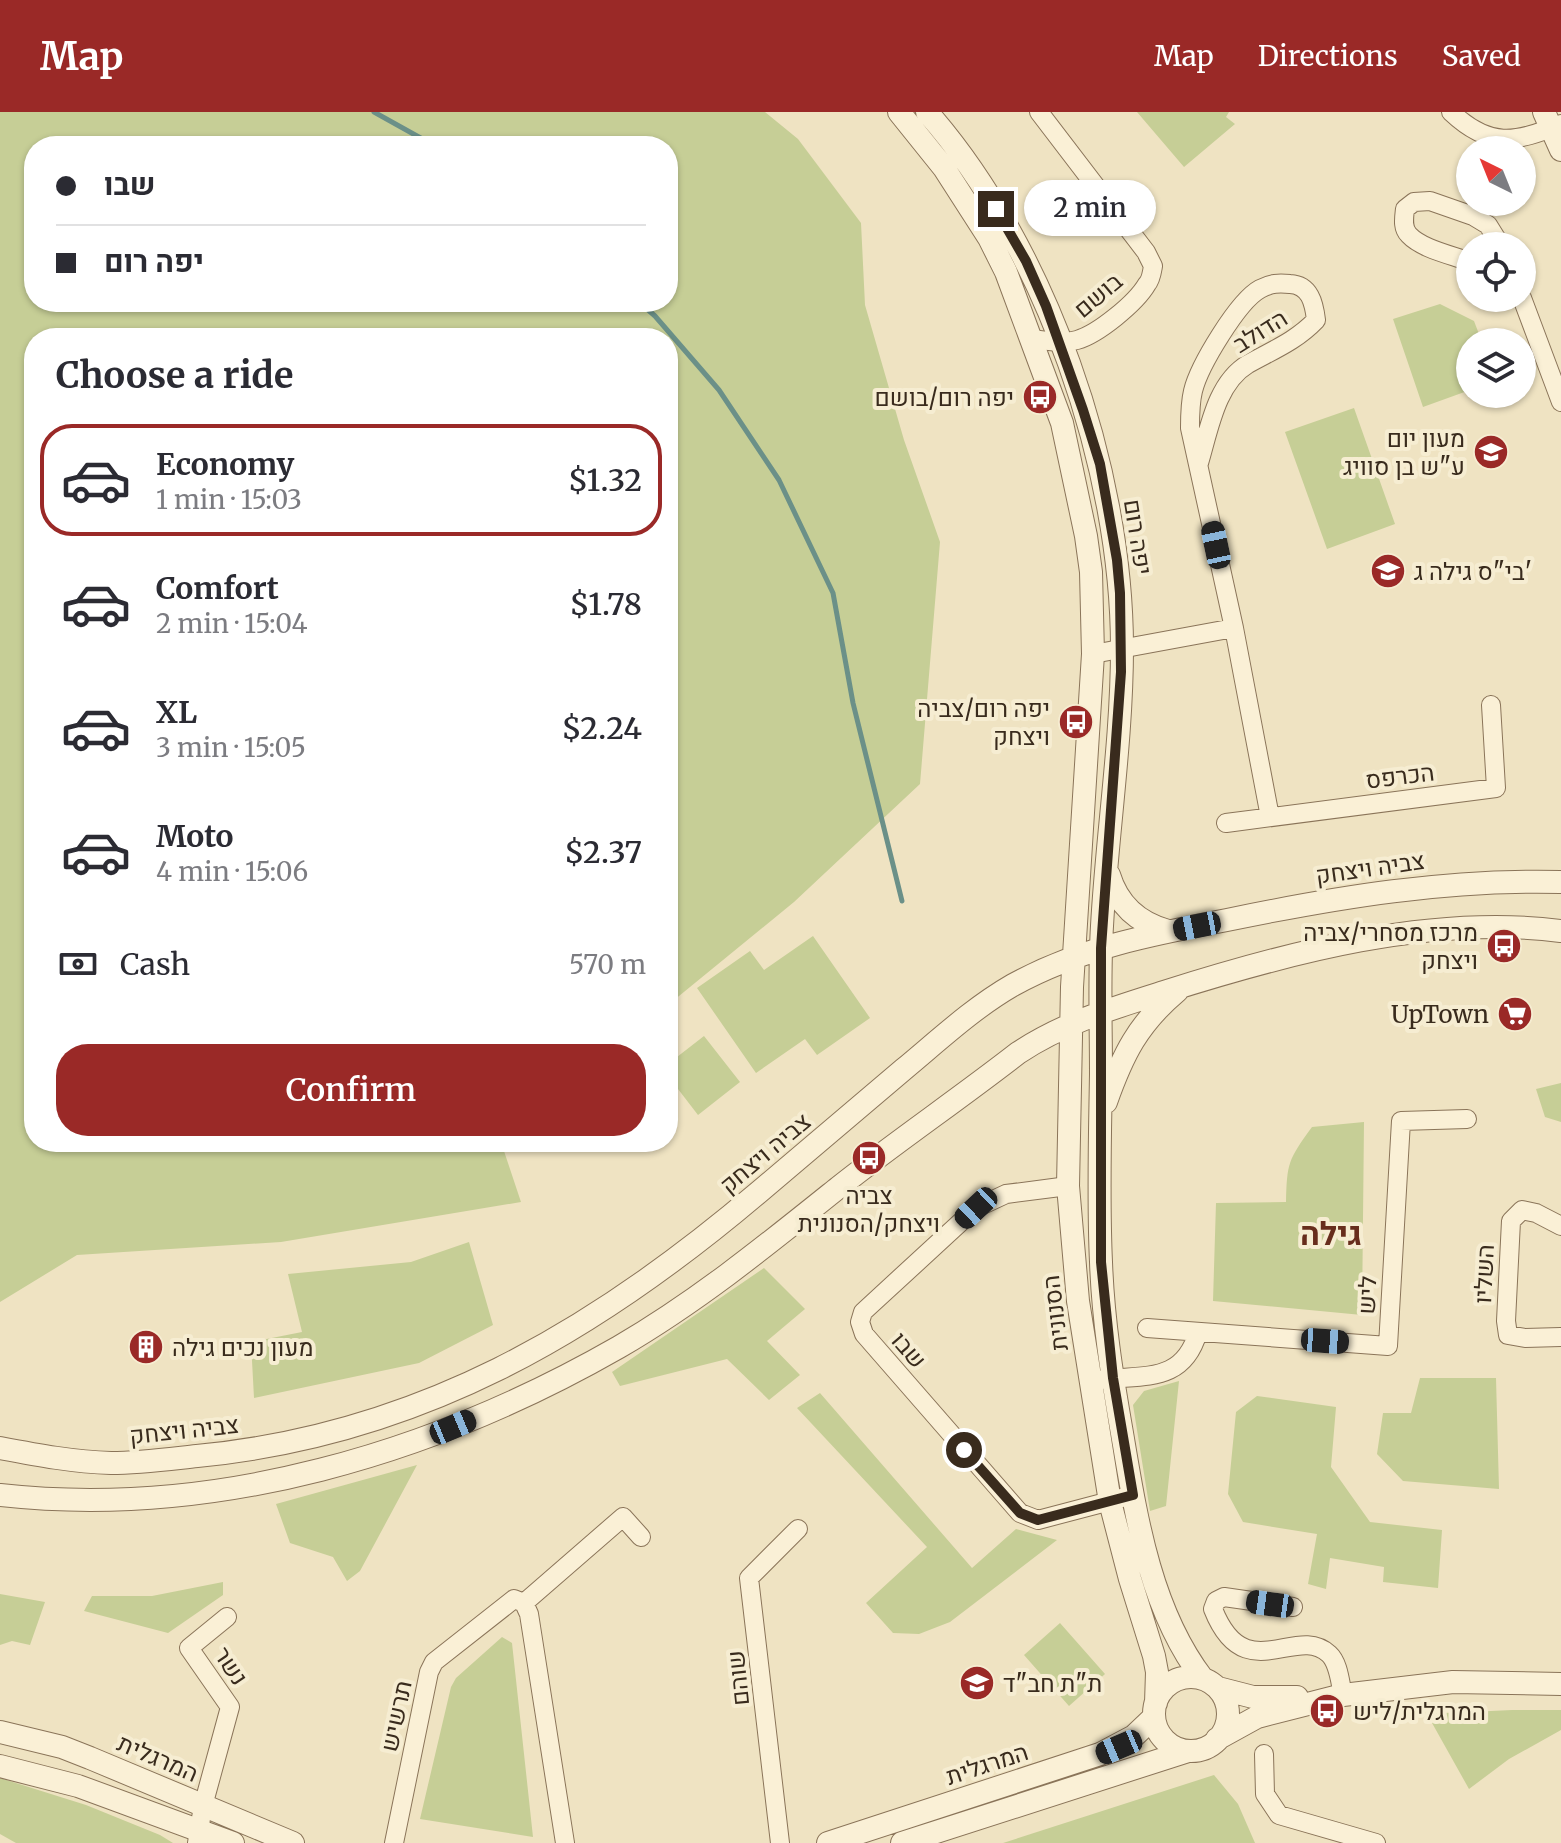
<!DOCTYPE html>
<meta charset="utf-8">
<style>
:root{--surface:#fff;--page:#f2f2f3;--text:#2b2b33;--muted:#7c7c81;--line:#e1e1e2;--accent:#9a2927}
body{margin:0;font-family:Merriweather,Heebo,serif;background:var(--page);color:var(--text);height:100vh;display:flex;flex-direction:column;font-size:30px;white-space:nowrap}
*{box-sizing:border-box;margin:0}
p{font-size:26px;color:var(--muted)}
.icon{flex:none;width:44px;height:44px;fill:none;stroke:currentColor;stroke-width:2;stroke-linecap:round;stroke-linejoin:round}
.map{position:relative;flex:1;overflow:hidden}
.sheet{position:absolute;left:24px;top:216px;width:654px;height:824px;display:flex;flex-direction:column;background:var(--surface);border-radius:32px;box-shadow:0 2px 6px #0004}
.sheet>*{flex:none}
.hud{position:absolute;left:24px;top:24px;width:654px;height:176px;border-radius:32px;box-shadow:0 2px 6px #0004;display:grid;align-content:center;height:176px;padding:0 32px;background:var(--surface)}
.needle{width:52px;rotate:317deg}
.fabs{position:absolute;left:1456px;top:24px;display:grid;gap:16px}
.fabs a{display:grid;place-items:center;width:80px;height:80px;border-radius:50%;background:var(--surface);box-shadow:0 2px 6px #0004;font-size:40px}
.end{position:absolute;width:36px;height:36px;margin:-18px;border:10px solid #392b1d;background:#fff;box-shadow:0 0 0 4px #fff}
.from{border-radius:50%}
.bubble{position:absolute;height:56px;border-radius:28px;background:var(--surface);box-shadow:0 2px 6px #0004;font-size:26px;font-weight:600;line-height:56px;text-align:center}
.car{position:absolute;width:24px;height:48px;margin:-24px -12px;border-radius:10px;box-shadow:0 0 6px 2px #0007;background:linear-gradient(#222 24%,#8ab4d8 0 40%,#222 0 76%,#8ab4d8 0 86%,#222 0)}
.hud b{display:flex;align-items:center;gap:28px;height:76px;font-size:30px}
.hud b+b{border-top:2px solid var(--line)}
.hud i{width:20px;height:20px;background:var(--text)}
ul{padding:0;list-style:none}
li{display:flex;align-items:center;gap:24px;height:112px;margin:0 16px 12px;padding:0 16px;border:4px solid transparent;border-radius:32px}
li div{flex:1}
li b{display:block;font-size:30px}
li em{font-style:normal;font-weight:600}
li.on{border-color:var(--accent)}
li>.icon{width:72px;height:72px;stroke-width:1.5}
h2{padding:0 32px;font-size:36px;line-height:96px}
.pay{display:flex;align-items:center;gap:20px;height:88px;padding:0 32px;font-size:30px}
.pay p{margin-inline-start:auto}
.button{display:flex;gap:16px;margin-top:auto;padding:16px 32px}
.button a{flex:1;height:92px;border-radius:32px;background:var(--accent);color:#fff;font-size:32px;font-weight:600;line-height:92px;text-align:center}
header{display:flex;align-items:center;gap:48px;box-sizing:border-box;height:112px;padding:0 40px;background:var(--accent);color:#fff}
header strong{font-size:38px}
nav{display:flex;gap:44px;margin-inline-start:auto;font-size:28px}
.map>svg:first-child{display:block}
.green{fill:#c6ce96;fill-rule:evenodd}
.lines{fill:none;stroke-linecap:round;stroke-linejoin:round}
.stream{stroke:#6b9088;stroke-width:5}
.minor-casing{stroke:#8a7459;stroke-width:20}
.tertiary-casing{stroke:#8a7459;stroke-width:24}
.minor{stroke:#faf0d6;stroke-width:18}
.tertiary{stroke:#faf0d6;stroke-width:22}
.route{stroke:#392b1d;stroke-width:10}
.labels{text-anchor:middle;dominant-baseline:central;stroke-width:8;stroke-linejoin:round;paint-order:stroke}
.street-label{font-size:24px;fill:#392b1d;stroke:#f6edd2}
.poi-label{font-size:24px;fill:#392b1d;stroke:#f6edd2;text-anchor:end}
.district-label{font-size:32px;font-weight:bold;fill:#672d1c;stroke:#f6edd2}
</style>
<header>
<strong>Map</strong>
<nav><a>Map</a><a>Directions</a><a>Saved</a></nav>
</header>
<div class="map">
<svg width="1561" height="1731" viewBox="0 0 1561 1731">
<rect width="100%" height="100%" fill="#efe3c2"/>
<!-- green -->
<path class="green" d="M0 0H765L798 27 861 111 865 193 904 328 940 430 920 672 794 790 668 893V226H34V1030H501L521 1090 281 1130 77 1143 0 1190ZM668 34V190H34V34Z
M1137 0H1229L1226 5 1235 12 1184 55Z
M1440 192 1474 209 1482 230H1470V278L1423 295 1393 207Z
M1354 296 1395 412 1327 437 1285 320Z
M813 824 870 906 817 943 805 927 756 961 697 876 750 839 764 858Z
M704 924 740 970 698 1003 668 964V952Z
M1561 971V1010L1545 1005 1536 977Z
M1364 1010 1362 1203 1213 1189 1216 1091 1286 1090C1287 1051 1288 1048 1312 1015Z
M469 1130 493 1213 419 1251 254 1286 251 1230 302 1220 288 1162 411 1150Z
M764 1156 805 1197 767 1229 800 1263 769 1288 727 1247 620 1274 612 1260Z
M1420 1266H1496L1499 1377 1403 1369 1377 1342 1383 1301H1411Z
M1179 1269 1166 1394 1150 1399 1133 1293 1144 1279Z
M820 1281 972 1456 1016 1417 1057 1428 950 1510 919 1522 893 1521 866 1491 927 1435 797 1296Z
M1257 1284 1336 1295 1331 1355 1370 1410 1442 1418 1438 1476 1383 1470 1384 1455 1330 1446 1326 1477 1308 1472 1317 1422 1243 1410 1228 1382 1236 1300Z
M417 1353 360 1459 347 1469 333 1445 290 1431 276 1392Z
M223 1470V1483L168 1521 84 1499 92 1484H152Z
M0 1482 45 1490 30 1533 12 1529 0 1533Z
M1060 1511 1105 1562 1069 1594 1024 1543Z
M502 1525 512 1531 533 1725 420 1707 451 1575 456 1566Z
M1512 1598H1561V1618L1509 1647 1469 1677 1427 1602Z
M1214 1663 1238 1692 1255 1731H1003Z
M0 1666 86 1693 160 1723 173 1731H16L0 1722Z"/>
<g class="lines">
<!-- stream -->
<path class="stream" d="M374 0 435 34
M639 190 655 204 719 278 779 368 833 481 853 591 902 789"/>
<!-- minor casing -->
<g class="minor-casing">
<path id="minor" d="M1451 0C1489 36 1515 31 1561 12
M1470 150C1452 143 1422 137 1409 123 1402 116 1404 106 1405 97L1414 90 1430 89 1473 104 1488 113 1501 134
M1522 186 1561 290
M1032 227C1047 229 1063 232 1077 228 1098 222 1136 191 1147 172 1151 168 1152 160 1153 154L1146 140 1039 0
M1199 351C1209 318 1216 271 1248 252 1273 238 1296 229 1316 208 1314 191 1310 173 1290 172 1279 171 1271 171 1260 177 1238 189 1199 254 1193 279 1190 291 1190 304 1190 316L1234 516 1270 705
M1093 542 1234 516
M1226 711 1496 676 1491 593
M1068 1074 1006 1082 976 1096 863 1200 860 1210 864 1222 1020 1401 1038 1408 1133 1383
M1561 1114 1536 1101 1522 1098 1511 1109 1506 1209 1508 1223 1525 1226 1561 1225
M1147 1216 1388 1234 1401 1009 1467 1007
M1100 1268C1144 1262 1183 1272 1198 1220
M524 1491 623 1405 641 1425
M1293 1495 1224 1485 1216 1489 1213 1497C1245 1578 1296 1511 1329 1542 1339 1551 1340 1571 1343 1583
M1264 1642 1265 1682 1279 1703 1376 1731
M197 1731 203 1694 230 1595 189 1536 227 1505
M394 1731 429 1560 434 1550 514 1487 524 1491 529 1502 565 1731
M780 1731 749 1466 798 1417"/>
</g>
<!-- tertiary casing -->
<g class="tertiary-casing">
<path id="tertiary" d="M899 0 944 56 989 126 1006 160 1062 311 1086 424 1091 460 1093 542 1072 875 1068 1074 1078 1189 1110 1390 1130 1467 1154 1544 1157 1560 1156 1591
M927 0C1046 135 1122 357 1122 536 1122 629 1107 722 1102 814 1099 863 1101 913 1101 962 1100 1024 1098 1087 1101 1150 1103 1207 1112 1264 1122 1321 1136 1404 1150 1498 1203 1567
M1544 0 1561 38
M1109 763C1118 793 1138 811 1168 819
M1106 990C1123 942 1138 912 1177 879
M0 1336C37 1343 74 1350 111 1351 140 1351 169 1347 197 1344 418 1323 593 1221 759 1080 807 1039 855 998 904 957 939 928 973 896 1013 873 1080 836 1153 822 1227 808 1338 785 1448 767 1561 770
M0 1383C215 1407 434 1341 619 1235 698 1189 768 1132 839 1075 897 1029 959 987 1018 941 1063 911 1113 896 1164 880 1287 841 1431 802 1561 819
M1154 1602a37 37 0 1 1 74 0a37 37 0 1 1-74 0Z
M1218 1576 1253 1585H1297
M0 1620 62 1635 90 1646 293 1731
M1217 1627 1257 1605 1343 1583 1453 1570 1561 1572
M0 1654 78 1674 233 1731
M828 1731 1100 1642 1134 1624 1154 1605
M902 1731 1188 1639"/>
</g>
<!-- minor -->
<use href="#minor" class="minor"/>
<!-- tertiary -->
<use href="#tertiary" class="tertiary"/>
</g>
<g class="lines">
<!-- route -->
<path class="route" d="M964 1338 1020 1401 1038 1408 1133 1383 1113 1266 1101 1150V836L1121 560 1120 481 1117 448 1100 352 1083 298 1046 194 1026 149 996 97"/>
</g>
<!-- icons -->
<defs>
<g id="bus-disc" transform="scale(1.8)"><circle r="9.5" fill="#9a2927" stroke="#f6edd2"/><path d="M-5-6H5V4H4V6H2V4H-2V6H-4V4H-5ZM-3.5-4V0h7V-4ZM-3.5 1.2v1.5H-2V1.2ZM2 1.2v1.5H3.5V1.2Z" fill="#fff"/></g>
<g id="school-disc" transform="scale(1.8)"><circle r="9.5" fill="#9a2927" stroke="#f6edd2"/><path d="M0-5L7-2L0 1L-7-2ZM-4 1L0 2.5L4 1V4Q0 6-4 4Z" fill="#fff"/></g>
<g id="supermarket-disc" transform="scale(1.8)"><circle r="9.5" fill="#9a2927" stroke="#f6edd2"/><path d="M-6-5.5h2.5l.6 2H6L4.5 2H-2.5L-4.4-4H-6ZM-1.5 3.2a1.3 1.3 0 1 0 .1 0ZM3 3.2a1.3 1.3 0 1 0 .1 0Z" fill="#fff"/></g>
<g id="building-disc" transform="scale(1.8)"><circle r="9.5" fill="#9a2927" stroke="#f6edd2"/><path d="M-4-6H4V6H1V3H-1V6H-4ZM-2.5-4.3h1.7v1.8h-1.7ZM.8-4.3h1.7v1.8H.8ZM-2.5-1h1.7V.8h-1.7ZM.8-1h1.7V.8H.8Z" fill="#fff"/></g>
</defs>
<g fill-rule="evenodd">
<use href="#bus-disc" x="1040" y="285"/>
<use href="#school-disc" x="1491" y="340"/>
<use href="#school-disc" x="1388" y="459"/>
<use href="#bus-disc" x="1076" y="610"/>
<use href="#bus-disc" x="1504" y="834"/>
<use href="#supermarket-disc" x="1515" y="902"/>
<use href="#bus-disc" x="869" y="1046"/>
<use href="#building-disc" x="146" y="1235"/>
<use href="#school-disc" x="977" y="1571"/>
<use href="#bus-disc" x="1327" y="1599"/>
</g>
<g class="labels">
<!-- street labels -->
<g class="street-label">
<text transform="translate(1098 183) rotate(-40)">בושם</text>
<text transform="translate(1260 219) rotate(-32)">הדולב</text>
<text transform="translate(1138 425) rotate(81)">יפה רום</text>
<text transform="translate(1400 664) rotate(-7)">הכרפס</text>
<text transform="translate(1370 756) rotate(-8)">צביה ויצחק</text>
<text transform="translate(765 1041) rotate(-40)">צביה ויצחק</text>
<text transform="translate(1484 1162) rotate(-87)">השליו</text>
<text transform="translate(1367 1183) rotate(-87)">ליש</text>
<text transform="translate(1055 1201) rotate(-97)">הסנונית</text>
<text transform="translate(909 1238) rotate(49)">שבו</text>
<text transform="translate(184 1318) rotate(-6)">צביה ויצחק</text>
<text transform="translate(231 1554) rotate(56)">נשר</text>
<text transform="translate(738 1566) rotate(-96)">שוהם</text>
<text transform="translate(396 1604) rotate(-78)">תרשיש</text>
<text transform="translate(158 1646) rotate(23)">המרגלית</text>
<text transform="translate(987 1652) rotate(-18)">המרגלית</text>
</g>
<!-- poi labels -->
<g class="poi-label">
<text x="1014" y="285">יפה רום/בושם</text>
<text x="1465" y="326">מעון יום<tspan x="1465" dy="28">ע"ש בן סוויג</tspan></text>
<text x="1414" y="459" text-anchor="start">בי"ס גילה ג'</text>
<text x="1050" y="596">יפה רום/צביה<tspan x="1050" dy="28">ויצחק</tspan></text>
<text x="1478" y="820">מרכז מסחרי/צביה<tspan x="1478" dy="28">ויצחק</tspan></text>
<text x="1489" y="902">UpTown</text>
<text x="869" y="1083" text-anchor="middle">צביה<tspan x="869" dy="28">ויצחק/הסנונית</tspan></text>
<text x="172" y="1235" text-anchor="start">מעון נכים גילה</text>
<text x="1003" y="1571" text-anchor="start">ת"ת חב"ד</text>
<text x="1353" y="1599" text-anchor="start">המרגלית/ליש</text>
</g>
<!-- district labels -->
<g class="district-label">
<text x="1331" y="1122">גילה</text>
</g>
</g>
</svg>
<div class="fabs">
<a><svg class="needle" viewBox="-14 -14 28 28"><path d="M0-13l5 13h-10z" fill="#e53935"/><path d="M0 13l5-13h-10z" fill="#7c7c81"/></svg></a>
<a><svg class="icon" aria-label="locate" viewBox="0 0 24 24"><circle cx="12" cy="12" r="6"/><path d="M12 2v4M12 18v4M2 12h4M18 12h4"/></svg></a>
<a><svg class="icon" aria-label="layers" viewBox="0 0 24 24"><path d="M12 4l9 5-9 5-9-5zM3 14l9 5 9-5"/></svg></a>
</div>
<i class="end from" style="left:964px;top:1338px"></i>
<i class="end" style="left:996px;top:97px"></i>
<div class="bubble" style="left:1024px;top:68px;width:132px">2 min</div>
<i class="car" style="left:1216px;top:433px;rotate:348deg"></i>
<i class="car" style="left:1197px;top:814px;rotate:259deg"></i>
<i class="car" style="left:976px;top:1096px;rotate:227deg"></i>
<i class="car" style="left:1325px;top:1229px;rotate:94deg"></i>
<i class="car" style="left:453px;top:1315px;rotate:67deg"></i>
<i class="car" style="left:1270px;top:1492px;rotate:278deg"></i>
<i class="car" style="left:1119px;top:1635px;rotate:247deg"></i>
<div class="hud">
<b><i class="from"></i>שבו</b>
<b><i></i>יפה רום</b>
</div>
<section class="sheet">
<h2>Choose a ride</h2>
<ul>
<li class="on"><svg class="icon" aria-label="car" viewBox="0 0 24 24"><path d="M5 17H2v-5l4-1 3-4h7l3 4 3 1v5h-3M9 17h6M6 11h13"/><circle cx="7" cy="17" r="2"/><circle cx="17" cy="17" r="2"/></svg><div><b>Economy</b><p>1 min · 15:03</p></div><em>$1.32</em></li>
<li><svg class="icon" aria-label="car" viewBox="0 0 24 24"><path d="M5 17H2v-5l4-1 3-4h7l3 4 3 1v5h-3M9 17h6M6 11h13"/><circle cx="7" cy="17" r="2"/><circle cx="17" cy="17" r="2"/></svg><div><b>Comfort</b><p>2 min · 15:04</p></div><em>$1.78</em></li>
<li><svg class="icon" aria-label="car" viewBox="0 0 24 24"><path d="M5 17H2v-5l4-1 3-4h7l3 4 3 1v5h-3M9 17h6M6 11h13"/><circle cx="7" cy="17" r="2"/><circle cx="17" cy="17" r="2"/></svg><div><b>XL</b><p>3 min · 15:05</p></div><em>$2.24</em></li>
<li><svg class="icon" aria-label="car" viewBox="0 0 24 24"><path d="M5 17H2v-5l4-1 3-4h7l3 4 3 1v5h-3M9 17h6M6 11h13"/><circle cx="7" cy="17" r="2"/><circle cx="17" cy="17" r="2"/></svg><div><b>Moto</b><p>4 min · 15:06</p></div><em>$2.37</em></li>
</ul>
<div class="pay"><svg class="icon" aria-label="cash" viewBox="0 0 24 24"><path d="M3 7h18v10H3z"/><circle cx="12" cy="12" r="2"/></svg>Cash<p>570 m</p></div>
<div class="button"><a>Confirm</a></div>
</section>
</div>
